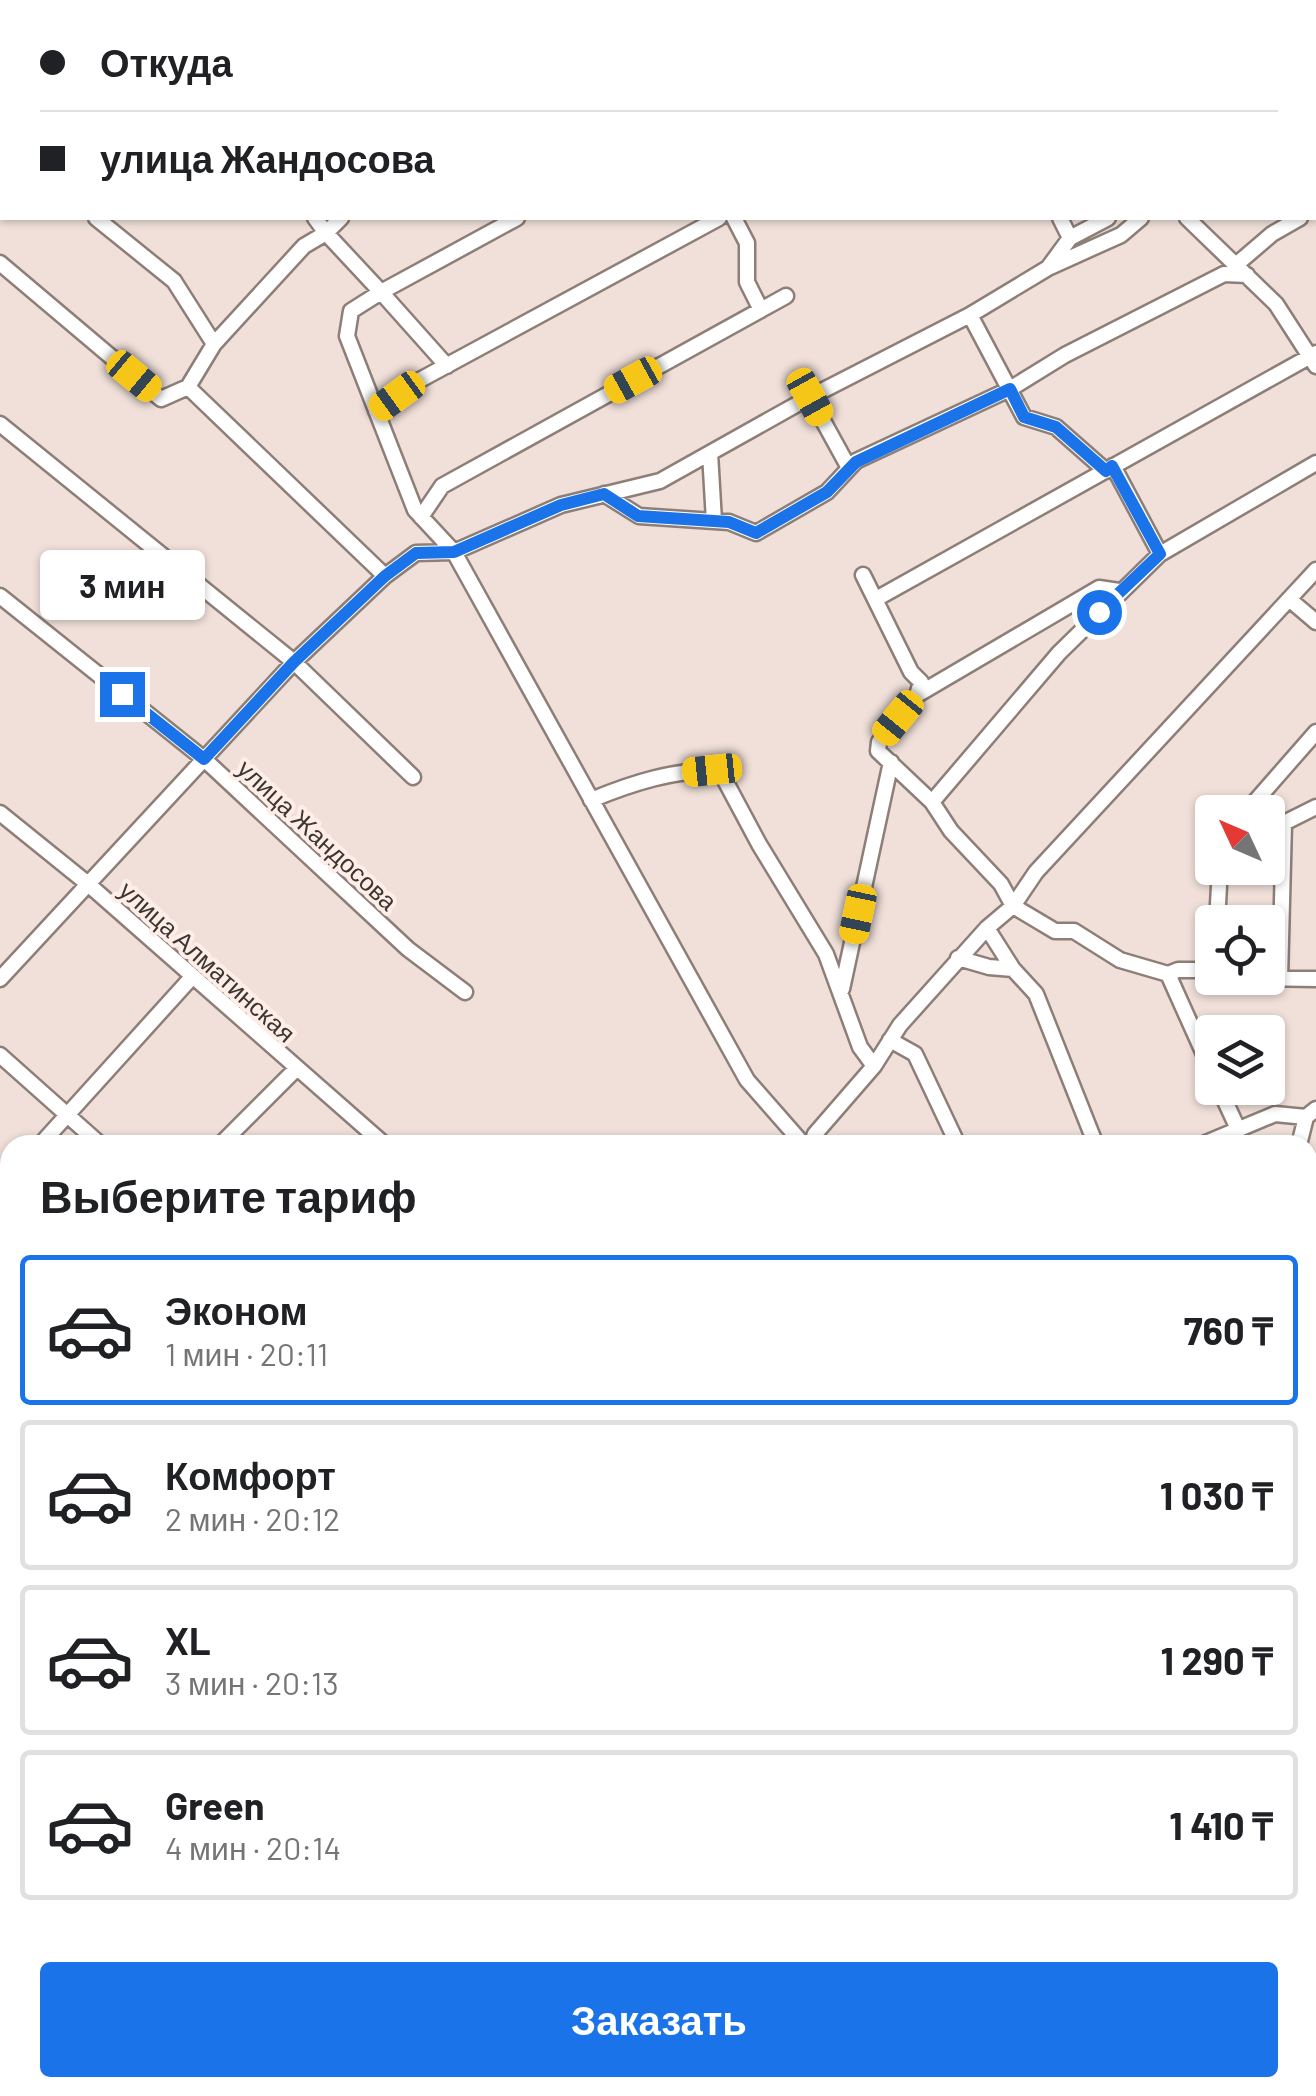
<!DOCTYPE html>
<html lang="ru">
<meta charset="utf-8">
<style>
:root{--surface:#fff;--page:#f2f2f2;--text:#202124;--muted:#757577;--line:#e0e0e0;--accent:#1a73e8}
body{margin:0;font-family:Barlow,sans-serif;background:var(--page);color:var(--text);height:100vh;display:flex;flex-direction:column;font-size:38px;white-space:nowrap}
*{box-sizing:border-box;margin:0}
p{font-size:32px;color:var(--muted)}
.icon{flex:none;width:55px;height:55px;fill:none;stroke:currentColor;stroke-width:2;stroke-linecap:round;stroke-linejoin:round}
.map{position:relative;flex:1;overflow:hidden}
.drawer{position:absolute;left:0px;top:1135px;width:1318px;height:962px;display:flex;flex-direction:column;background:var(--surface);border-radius:30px 30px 0 0;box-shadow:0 2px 8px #0004}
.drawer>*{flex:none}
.guide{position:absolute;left:0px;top:0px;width:1318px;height:220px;box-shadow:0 2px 8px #0004;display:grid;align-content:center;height:220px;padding:0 40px;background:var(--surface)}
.needle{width:65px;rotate:314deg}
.controls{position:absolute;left:1195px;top:795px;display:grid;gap:20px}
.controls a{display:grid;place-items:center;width:90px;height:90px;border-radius:10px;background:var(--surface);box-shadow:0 2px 8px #0004;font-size:50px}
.end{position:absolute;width:45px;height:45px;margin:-22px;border:12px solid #1a73e8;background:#fff;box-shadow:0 0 0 5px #fff}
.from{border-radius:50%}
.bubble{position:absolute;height:70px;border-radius:10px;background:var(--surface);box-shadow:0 2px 8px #0004;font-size:32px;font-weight:700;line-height:70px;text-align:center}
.car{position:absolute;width:30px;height:60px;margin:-30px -15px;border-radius:12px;box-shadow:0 0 8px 2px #0007;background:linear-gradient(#f5c518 24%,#345 0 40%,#f5c518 0 76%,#345 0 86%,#f5c518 0)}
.guide b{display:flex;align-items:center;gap:35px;height:95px;font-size:38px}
.guide b+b{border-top:2px solid var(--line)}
.guide i{width:25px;height:25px;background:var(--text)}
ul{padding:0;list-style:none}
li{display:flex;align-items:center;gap:30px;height:150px;margin:0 20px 15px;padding:0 20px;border:5px solid var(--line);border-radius:10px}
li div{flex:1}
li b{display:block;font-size:38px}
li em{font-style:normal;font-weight:700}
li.on{border-color:var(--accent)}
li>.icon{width:90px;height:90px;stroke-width:1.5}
h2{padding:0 40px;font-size:45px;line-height:120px}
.button{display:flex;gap:20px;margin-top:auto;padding:20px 40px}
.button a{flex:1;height:115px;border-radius:10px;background:var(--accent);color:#fff;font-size:40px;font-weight:700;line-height:115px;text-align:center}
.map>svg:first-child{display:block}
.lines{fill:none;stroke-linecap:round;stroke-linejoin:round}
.stream{stroke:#509eb7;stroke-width:2.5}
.minor-casing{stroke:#8d7e78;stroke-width:19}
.major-casing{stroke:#8d7e78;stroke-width:22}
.minor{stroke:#fff;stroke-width:14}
.major{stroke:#fff;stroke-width:18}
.route{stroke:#1a73e8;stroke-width:12}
.labels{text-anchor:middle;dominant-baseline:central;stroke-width:8;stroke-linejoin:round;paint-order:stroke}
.street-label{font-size:25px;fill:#3c3633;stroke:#ffede7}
</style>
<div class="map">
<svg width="1316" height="2096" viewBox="0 0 1316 2096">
<rect width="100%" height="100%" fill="#f1e0da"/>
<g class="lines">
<!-- stream -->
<path class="stream" d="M1308 1505 1316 1503
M1266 2088 1283 2096"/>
<!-- minor casing -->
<g class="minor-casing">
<path id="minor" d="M469 0 470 2
M835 0 836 2
M953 0 955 2
M1150 0V2
M397 2 398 0
M499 2 503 0
M714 2 718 0
M757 2 761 0
M822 2 825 0
M0 135 2 137
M1315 208 1316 207
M96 218 174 281 214 344
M315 218 326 233 341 218
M734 218 747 243V282L761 310
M1060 218 1070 238
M1187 218 1276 304 1316 366
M0 263 161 399 188 387
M1237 264 1272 234 1300 218
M1050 267 1121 235 1141 218
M970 315 1024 417 1056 427 1106 471
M447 366 381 292 517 218
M188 387 214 344 304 246 326 233 381 292 351 311 347 336 415 510 454 552 747 1080 804 1145
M188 387 385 576
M810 397 849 468
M376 411 418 381 719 218
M0 424 294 662 413 777
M710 453 714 521
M1113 466 1160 554
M604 494 639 516 729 522 756 533 827 492 856 461 1010 389 1065 355 1224 274 1247 275
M421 517 442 486 786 296
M863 575 911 672 921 682 917 695 879 742 878 751 932 802 951 831 1001 884 1013 906 1055 931H1074L1120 960 1168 974 1178 970H1212
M0 596 204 759 408 949 465 992
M876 599 1316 353
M1289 599 1316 622
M917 695 1099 588 1119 591
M591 800C632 783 675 769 720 771L759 844 826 954 860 1047 874 1066 815 1134 811 1145
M932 802 1059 653 1160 554 1316 463
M1246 812 1316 732
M0 813 88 884 385 1145
M1217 922 1220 868
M987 928 1013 969
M958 958 989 967 1013 969 1036 994 1096 1145
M1168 974 1212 1072
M1261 978 1316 979
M0 979 294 662 385 576 416 553 454 552 561 505 660 481 810 397 970 315 1048 268 1070 238 1108 218
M1280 979 1284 823 1316 807
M842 989 891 762
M890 1040 915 1054 958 1145
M0 1055 101 1145
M874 1066 900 1025 987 928 1013 906 1036 872 1316 570
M1219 1088 1238 1129
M40 1145 192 977
M220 1145 296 1069
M1201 1145 1275 1114 1306 1117 1316 1109
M1299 1145 1306 1117
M0 1186 10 1176
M0 1519 10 1528
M0 1746 10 1756
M1308 1924H1316
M0 1984 10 1993
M112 2088 122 2096
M366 2088 375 2096
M621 2088 630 2096
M150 2096 158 2088"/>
</g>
<!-- major casing -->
<g class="major-casing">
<path id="major" d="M1136 2088 1140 2096
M876 2096 885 2088"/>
</g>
<!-- minor -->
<use href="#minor" class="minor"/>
<!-- major -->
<use href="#major" class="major"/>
</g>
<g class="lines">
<!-- route -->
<path class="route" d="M122 694 204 759 294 662 385 576 416 553 454 552 561 505 604 494 638 516 729 522 756 533 827 492 856 462 1010 389 1024 417 1056 427 1106 471 1112 466 1160 554 1099 612"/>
</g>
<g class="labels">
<!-- street labels -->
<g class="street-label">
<text transform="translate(318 834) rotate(43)">улица Жандосова</text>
<text transform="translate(208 961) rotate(42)">улица Алматинская</text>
</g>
</g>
</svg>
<div class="controls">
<a><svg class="needle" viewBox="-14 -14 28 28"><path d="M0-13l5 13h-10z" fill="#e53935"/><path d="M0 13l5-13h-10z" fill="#757577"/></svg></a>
<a><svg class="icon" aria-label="locate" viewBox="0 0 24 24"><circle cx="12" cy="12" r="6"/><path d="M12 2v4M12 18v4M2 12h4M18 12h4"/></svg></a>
<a><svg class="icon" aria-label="layers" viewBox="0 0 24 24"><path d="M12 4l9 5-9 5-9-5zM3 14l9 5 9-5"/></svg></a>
</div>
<i class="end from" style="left:1099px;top:612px"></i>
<i class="end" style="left:122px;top:694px"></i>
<div class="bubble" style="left:40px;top:550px;width:165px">3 мин</div>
<i class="car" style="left:134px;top:376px;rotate:130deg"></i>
<i class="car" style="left:633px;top:380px;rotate:241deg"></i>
<i class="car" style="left:397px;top:396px;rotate:234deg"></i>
<i class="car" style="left:810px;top:397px;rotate:151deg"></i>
<i class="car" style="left:898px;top:718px;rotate:219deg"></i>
<i class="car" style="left:712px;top:770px;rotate:264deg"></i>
<i class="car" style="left:858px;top:914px;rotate:192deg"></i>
<div class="guide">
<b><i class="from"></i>Откуда</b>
<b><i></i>улица Жандосова</b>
</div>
<section class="drawer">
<h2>Выберите тариф</h2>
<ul>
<li class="on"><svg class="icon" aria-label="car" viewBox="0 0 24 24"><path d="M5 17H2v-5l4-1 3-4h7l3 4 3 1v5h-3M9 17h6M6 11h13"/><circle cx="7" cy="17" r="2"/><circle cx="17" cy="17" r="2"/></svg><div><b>Эконом</b><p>1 мин · 20:11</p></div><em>760 ₸</em></li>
<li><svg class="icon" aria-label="car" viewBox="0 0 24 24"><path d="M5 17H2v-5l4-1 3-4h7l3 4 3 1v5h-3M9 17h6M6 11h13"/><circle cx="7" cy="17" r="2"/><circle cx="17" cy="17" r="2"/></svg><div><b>Комфорт</b><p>2 мин · 20:12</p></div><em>1 030 ₸</em></li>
<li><svg class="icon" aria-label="car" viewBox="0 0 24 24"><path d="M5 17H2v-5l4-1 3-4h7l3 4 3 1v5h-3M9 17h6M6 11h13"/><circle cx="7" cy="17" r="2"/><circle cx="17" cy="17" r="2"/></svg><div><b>XL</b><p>3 мин · 20:13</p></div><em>1 290 ₸</em></li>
<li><svg class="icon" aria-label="car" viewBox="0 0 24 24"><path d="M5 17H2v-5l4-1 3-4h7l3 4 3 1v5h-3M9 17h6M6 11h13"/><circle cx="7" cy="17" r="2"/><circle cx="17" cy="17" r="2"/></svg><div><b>Green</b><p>4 мин · 20:14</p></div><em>1 410 ₸</em></li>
</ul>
<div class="button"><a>Заказать</a></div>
</section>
</div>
